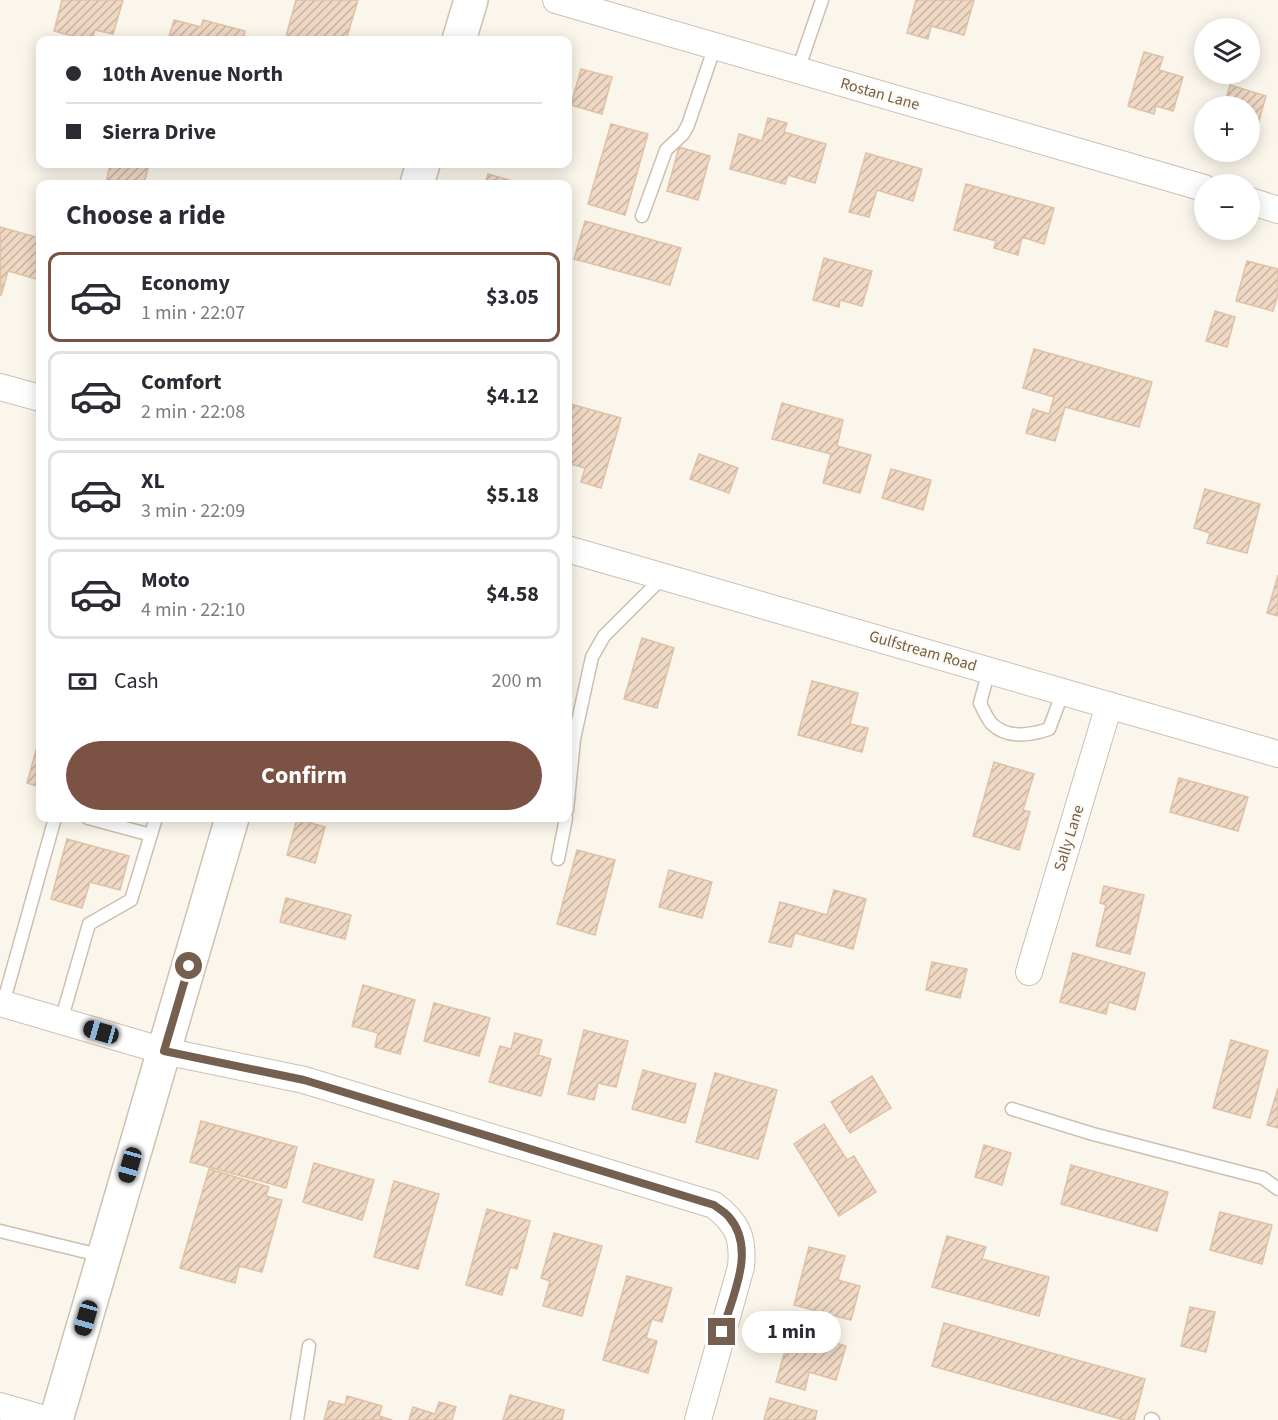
<!DOCTYPE html>
<meta charset="utf-8">
<style>
:root{--surface:#fff;--page:#f2f2f3;--text:#2b2b33;--muted:#7c7c81;--line:#e1e1e2;--accent:#7b5244}
body{margin:0;font-family:"Source Sans 3",sans-serif;background:var(--page);color:var(--text);height:100vh;display:flex;flex-direction:column;font-size:22px;white-space:nowrap}
*{box-sizing:border-box;margin:0}
p{font-size:20px;color:var(--muted)}
.icon{flex:none;width:33px;height:33px;fill:none;stroke:currentColor;stroke-width:2;stroke-linecap:round;stroke-linejoin:round}
.map{position:relative;flex:1;overflow:hidden}
.drawer{position:absolute;left:36px;top:180px;width:536px;height:642px;display:flex;flex-direction:column;background:var(--surface);border-radius:12px;box-shadow:0 3px 15px #0003}
.drawer>*{flex:none}
.hud{position:absolute;left:36px;top:36px;width:536px;height:132px;border-radius:12px;box-shadow:0 3px 15px #0003;display:grid;align-content:center;height:132px;padding:0 30px;background:var(--surface)}
.fabs{position:absolute;left:1194px;top:18px;display:grid;gap:12px}
.fabs a{display:grid;place-items:center;width:66px;height:66px;border-radius:50%;background:var(--surface);box-shadow:0 3px 15px #0003;font-size:30px}
.end{position:absolute;width:27px;height:27px;margin:-14px;border:8px solid #75604f;background:#fff;box-shadow:0 0 0 3px #fff}
.from{border-radius:50%}
.bubble{position:absolute;height:42px;border-radius:21px;background:var(--surface);box-shadow:0 3px 15px #0003;font-size:20px;font-weight:700;line-height:42px;text-align:center}
.car{position:absolute;width:18px;height:36px;margin:-18px -9px;border-radius:8px;box-shadow:0 0 4px 2px #0007;background:linear-gradient(#222 24%,#8ab4d8 0 40%,#222 0 76%,#8ab4d8 0 86%,#222 0)}
.hud b{display:flex;align-items:center;gap:21px;height:57px;font-size:22px}
.hud b+b{border-top:2px solid var(--line)}
.hud i{width:15px;height:15px;background:var(--text)}
ul{padding:0;list-style:none}
li{display:flex;align-items:center;gap:18px;height:90px;margin:0 12px 9px;padding:0 18px;border:3px solid var(--line);border-radius:12px}
li div{flex:1}
li b{display:block;font-size:22px}
li em{font-style:normal;font-weight:700}
li.on{border-color:var(--accent)}
li>.icon{width:54px;height:54px;stroke-width:1.5}
h2{padding:0 30px;font-size:27px;line-height:72px}
.pay{display:flex;align-items:center;gap:15px;height:66px;padding:0 30px;font-size:22px}
.pay p{margin-inline-start:auto}
.action{display:flex;gap:12px;margin-top:auto;padding:12px 30px}
.action a{flex:1;height:69px;border-radius:36px;background:var(--accent);color:#fff;font-size:24px;font-weight:700;line-height:69px;text-align:center}
.map>svg:first-child{display:block}
.building{fill:url(#building-hatch);stroke:#e0c1a6;stroke-width:1.5}
.lines{fill:none;stroke-linecap:round;stroke-linejoin:round}
.lane-casing{stroke:#cdbfb1;stroke-width:15}
.street-casing{stroke:#cdbfb1;stroke-width:28}
.secondary-casing{stroke:#d0c0af;stroke-width:36}
.lane{stroke:#fff;stroke-width:12}
.street{stroke:#fff;stroke-width:26}
.secondary{stroke:#fff;stroke-width:33}
.route{stroke:#75604f;stroke-width:8}
.labels{text-anchor:middle;dominant-baseline:central;stroke-width:4.5;stroke-linejoin:round;paint-order:stroke}
.street-label{font-size:16px;fill:#75604f;stroke:#fefaf1}
</style>
<div class="map">
<svg width="1278" height="1420" viewBox="0 0 1278 1420">
<defs>
<pattern id="building-hatch" width="6" height="6" patternUnits="userSpaceOnUse" patternTransform="scale(1.5)"><rect width="6" height="6" fill="#efd9c4"/><path d="M-1 1l2-2M0 6l6-6M5 7l2-2" fill="none" stroke="#c6b3a2"/></pattern>
</defs>
<rect width="100%" height="100%" fill="#fbf6eb"/>
<!-- building -->
<path class="building" d="M62 0H123L113 34 95 30 92 40H87L54 31Z
M296 0H358L346 40H320L311 38 310 40H285Z
M916 0H974L964 35 931 26 928 39 907 33Z
M174 20 201 27 203 20 245 31 243 40H168Z
M1144 52 1163 57 1159 70 1183 77 1173 111 1156 106 1154 114 1128 106Z
M581 69 612 77 602 114 571 105Z
M1230 85 1266 96 1254 138 1250 136V106H1224Z
M768 118 787 123 784 132 826 144 815 183 788 175 785 184 730 169 739 134 762 141Z
M611 124 648 134 625 215 588 204Z
M679 147 710 156 698 200 667 191Z
M866 153 922 169 913 201 877 190 869 217 849 212Z
M110 164H149L144 184H106Z
M488 174 523 184H485Z
M966 184 1054 208 1044 244 1022 237 1018 255 994 248 996 241 954 230Z
M585 221 681 248 670 285 574 259Z
M0 227 40 238V280L8 271 1 296Z
M824 258 872 271 862 306 840 300 839 307 813 300Z
M1247 261 1278 269V294L1273 311 1236 301Z
M1215 311 1235 317 1227 347 1206 341Z
M1034 349 1152 382 1139 427 1065 407 1055 441 1026 433 1033 409 1049 414 1054 397 1023 388Z
M567 403 621 418 601 488 581 482 585 468 567 463 570 451 567 450Z
M782 403 843 420 837 446 871 455 860 493 823 483 831 454 772 439Z
M699 454 738 468 729 493 690 479Z
M891 469 931 480 923 510 882 498Z
M1205 489 1260 504 1247 553 1207 543 1210 533 1194 528Z
M1278 575V616L1267 613Z
M642 638 674 648 657 708 624 699Z
M812 681 858 693 850 724 868 728 862 752 798 735Z
M40 736V787L27 783Z
M994 762 1034 774 1023 810 1030 812 1019 850 973 836Z
M1179 778 1248 797 1238 831 1170 812Z
M297 819 325 827 315 863 287 855Z
M67 839 129 856 120 890 90 882 82 908 51 899Z
M577 850 615 860 595 935 557 924Z
M669 870 712 882 702 918 659 907Z
M1104 886 1144 895 1130 954 1096 946 1106 905 1100 903Z
M834 890 866 899 853 949 795 933 791 947 769 942 780 902 827 915Z
M286 898 351 915 345 939 280 922Z
M1073 953 1145 973 1135 1010 1109 1002 1106 1014 1060 1002Z
M932 962 967 969 960 998 926 990Z
M363 985 415 1000 400 1054 375 1047 378 1033 352 1026Z
M434 1003 490 1018 479 1056 424 1041Z
M584 1030 628 1041 616 1087 598 1083 594 1100 568 1094Z
M515 1033 542 1040 538 1055 551 1059 541 1096 489 1082 500 1046 511 1049Z
M1231 1040 1268 1051 1250 1118 1213 1108Z
M643 1070 696 1084 685 1123 632 1109Z
M715 1073 777 1090 758 1159 696 1142Z
M872 1076 891 1108 850 1133 831 1102Z
M1278 1088V1128L1267 1125Z
M201 1121 297 1147 286 1188 190 1162Z
M824 1124 847 1160 854 1156 876 1192 839 1216 794 1144Z
M984 1145 1011 1153 1002 1185 975 1177Z
M314 1163 374 1180 362 1220 303 1202Z
M1071 1165 1168 1192 1157 1231 1061 1204Z
M209 1169 269 1187 266 1196 282 1200 262 1272 239 1266 235 1283 180 1268Z
M394 1181 439 1194 418 1269 374 1257Z
M487 1209 530 1221 517 1269 510 1267 502 1295 466 1285Z
M1220 1212 1272 1225 1262 1264 1210 1250Z
M554 1233 602 1246 582 1316 543 1306 550 1281 541 1278Z
M947 1236 986 1247 982 1259 1049 1277 1039 1316 932 1287Z
M809 1247 845 1256 838 1280 860 1286 851 1320 794 1305Z
M627 1276 672 1288 662 1322 652 1319 646 1338 657 1341 648 1373 603 1360Z
M1190 1307 1215 1312 1206 1352 1181 1346Z
M944 1323 1145 1379 1134 1420H1124L932 1366Z
M791 1330 846 1346 836 1380 809 1372 805 1390 776 1382Z
M510 1395 564 1410 562 1420H503Z
M347 1396 382 1406 379 1416 392 1420H324L329 1401 345 1405Z
M770 1398 817 1411 815 1420H764Z
M439 1402 456 1407 452 1420H409L413 1407 435 1414Z"/>
<g class="lines">
<!-- lane casing -->
<g class="lane-casing">
<path id="lane" d="M798 70 822 0
M642 216 666 150 683 134 688 125 715 46
M989 670 980 703C983 709 987 719 992 724 1007 739 1031 735 1049 729L1063 692
M567 810 574 739 592 657 604 636 663 577
M88 818 151 835
M558 859 566 818
M3 1004 55 818
M61 1021 89 924 131 900 156 818
M1012 1109 1093 1134 1263 1178 1278 1189
M0 1231 103 1256
M1151 1419 1153 1420
M297 1420 309 1346"/>
</g>
<!-- street casing -->
<g class="street-casing">
<path id="street" d="M556 0 1204 188
M1250 201 1278 210
M0 387 40 398
M567 549 1278 754
M1029 972 1109 705
M0 1003 164 1051 304 1080 714 1205C737 1223 744 1237 741 1267L698 1420
M0 1406 48 1420"/>
</g>
<!-- secondary casing -->
<g class="secondary-casing">
<path id="secondary" d="M459 40 471 0
M417 184 423 164
M56 1420 232 818"/>
</g>
<!-- lane -->
<use href="#lane" class="lane"/>
<!-- street -->
<use href="#street" class="street"/>
<!-- secondary -->
<use href="#secondary" class="secondary"/>
</g>
<g class="lines">
<!-- route -->
<path class="route" d="M189 966 164 1051 304 1080 714 1205C719 1209 725 1212 729 1217 757 1249 732 1297 722 1332"/>
</g>
<g class="labels">
<!-- street labels -->
<g class="street-label">
<text transform="translate(880 94) rotate(16)">Rostan Lane</text>
<text transform="translate(923 651) rotate(16)">Gulfstream Road</text>
<text transform="translate(1069 838) rotate(-73)">Sally Lane</text>
</g>
</g>
</svg>
<div class="fabs">
<a><svg class="icon" aria-label="layers" viewBox="0 0 24 24"><path d="M12 4l9 5-9 5-9-5zM3 14l9 5 9-5"/></svg></a>
<a>+</a>
<a>−</a>
</div>
<i class="end from" style="left:189px;top:966px"></i>
<i class="end" style="left:722px;top:1332px"></i>
<div class="bubble" style="left:742px;top:1311px;width:99px">1 min</div>
<i class="car" style="left:101px;top:1032px;rotate:286deg"></i>
<i class="car" style="left:130px;top:1165px;rotate:196deg"></i>
<i class="car" style="left:86px;top:1318px;rotate:196deg"></i>
<div class="hud">
<b><i class="from"></i>10th Avenue North</b>
<b><i></i>Sierra Drive</b>
</div>
<section class="drawer">
<h2>Choose a ride</h2>
<ul>
<li class="on"><svg class="icon" aria-label="car" viewBox="0 0 24 24"><path d="M5 17H2v-5l4-1 3-4h7l3 4 3 1v5h-3M9 17h6M6 11h13"/><circle cx="7" cy="17" r="2"/><circle cx="17" cy="17" r="2"/></svg><div><b>Economy</b><p>1 min · 22:07</p></div><em>$3.05</em></li>
<li><svg class="icon" aria-label="car" viewBox="0 0 24 24"><path d="M5 17H2v-5l4-1 3-4h7l3 4 3 1v5h-3M9 17h6M6 11h13"/><circle cx="7" cy="17" r="2"/><circle cx="17" cy="17" r="2"/></svg><div><b>Comfort</b><p>2 min · 22:08</p></div><em>$4.12</em></li>
<li><svg class="icon" aria-label="car" viewBox="0 0 24 24"><path d="M5 17H2v-5l4-1 3-4h7l3 4 3 1v5h-3M9 17h6M6 11h13"/><circle cx="7" cy="17" r="2"/><circle cx="17" cy="17" r="2"/></svg><div><b>XL</b><p>3 min · 22:09</p></div><em>$5.18</em></li>
<li><svg class="icon" aria-label="car" viewBox="0 0 24 24"><path d="M5 17H2v-5l4-1 3-4h7l3 4 3 1v5h-3M9 17h6M6 11h13"/><circle cx="7" cy="17" r="2"/><circle cx="17" cy="17" r="2"/></svg><div><b>Moto</b><p>4 min · 22:10</p></div><em>$4.58</em></li>
</ul>
<div class="pay"><svg class="icon" aria-label="cash" viewBox="0 0 24 24"><path d="M3 7h18v10H3z"/><circle cx="12" cy="12" r="2"/></svg>Cash<p>200 m</p></div>
<div class="action"><a>Confirm</a></div>
</section>
</div>
